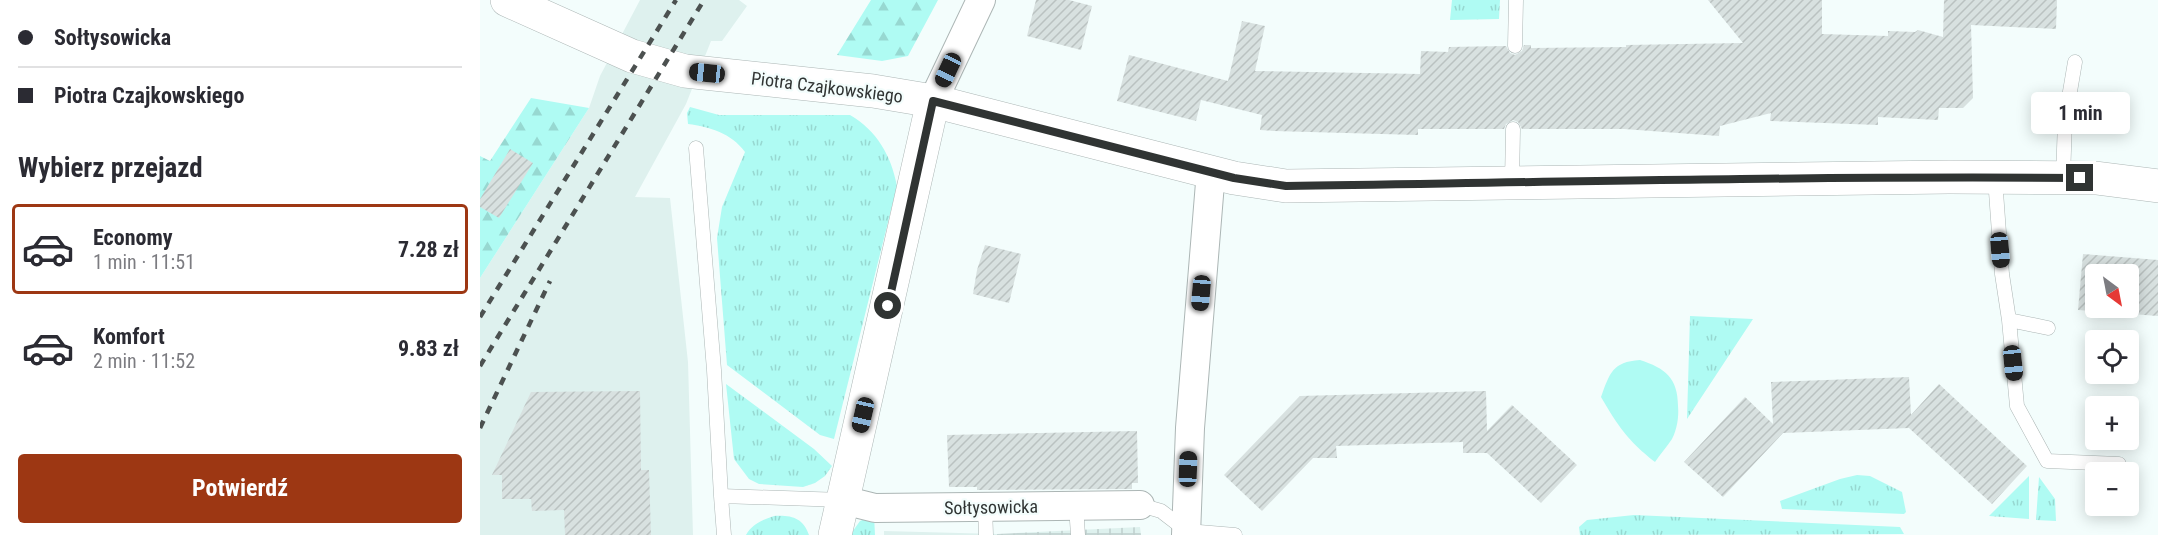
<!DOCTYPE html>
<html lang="pl">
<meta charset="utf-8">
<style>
:root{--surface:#fff;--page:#f2f2f3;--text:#2b2b33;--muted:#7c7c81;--line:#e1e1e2;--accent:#9d3713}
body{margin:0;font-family:"Roboto Condensed",sans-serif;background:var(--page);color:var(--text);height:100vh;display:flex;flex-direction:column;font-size:22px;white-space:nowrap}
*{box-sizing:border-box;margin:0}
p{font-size:20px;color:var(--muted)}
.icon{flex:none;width:33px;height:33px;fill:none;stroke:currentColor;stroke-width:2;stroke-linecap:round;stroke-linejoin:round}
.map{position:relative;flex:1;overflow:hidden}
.details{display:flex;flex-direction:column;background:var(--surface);width:480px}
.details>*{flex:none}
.guide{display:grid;align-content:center;height:132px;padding:0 18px;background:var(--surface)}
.needle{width:39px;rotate:148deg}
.buttons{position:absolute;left:1605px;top:264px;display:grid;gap:12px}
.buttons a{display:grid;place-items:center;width:54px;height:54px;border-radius:6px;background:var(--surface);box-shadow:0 3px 15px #0003;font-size:30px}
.end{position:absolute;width:27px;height:27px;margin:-14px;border:8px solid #303433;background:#fff;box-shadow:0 0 0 3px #fff}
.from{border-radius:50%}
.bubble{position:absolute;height:42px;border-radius:6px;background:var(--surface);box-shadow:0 3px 15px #0003;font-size:20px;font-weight:700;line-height:42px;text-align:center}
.car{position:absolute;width:18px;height:36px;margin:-18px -9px;border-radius:8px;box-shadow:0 0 4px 2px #0007;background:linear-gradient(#222 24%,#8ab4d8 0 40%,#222 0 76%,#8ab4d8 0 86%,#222 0)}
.guide b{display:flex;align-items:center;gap:21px;height:57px;font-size:22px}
.guide b+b{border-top:2px solid var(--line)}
.guide i{width:15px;height:15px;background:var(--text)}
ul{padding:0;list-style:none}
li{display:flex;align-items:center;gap:18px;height:90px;margin:0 12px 9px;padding:0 6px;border:3px solid transparent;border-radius:6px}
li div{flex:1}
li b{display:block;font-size:22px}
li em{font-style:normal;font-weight:700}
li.active{border-color:var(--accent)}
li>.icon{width:54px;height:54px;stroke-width:1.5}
h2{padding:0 18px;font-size:27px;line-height:72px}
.button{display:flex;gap:12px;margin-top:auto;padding:12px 18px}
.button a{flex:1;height:69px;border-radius:6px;background:var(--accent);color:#fff;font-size:24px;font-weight:700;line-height:69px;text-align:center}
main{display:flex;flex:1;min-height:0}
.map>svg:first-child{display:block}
.built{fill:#def1ee}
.industrial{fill:url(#industrial-grid)}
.grass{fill:url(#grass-tufts)}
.forest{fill:url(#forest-firs)}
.park{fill:#affbf3}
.building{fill:url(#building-hatch);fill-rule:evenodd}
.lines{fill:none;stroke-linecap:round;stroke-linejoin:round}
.service-casing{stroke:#acb6b5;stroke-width:15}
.minor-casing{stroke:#acb6b5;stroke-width:30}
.tertiary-casing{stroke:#acb6b5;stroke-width:34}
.service{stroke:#fff;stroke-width:14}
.minor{stroke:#fff;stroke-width:28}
.tertiary{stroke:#fff;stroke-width:33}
.rail{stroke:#4c5150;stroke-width:4.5;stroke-dasharray:8 8;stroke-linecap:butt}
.route{stroke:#303433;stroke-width:8}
.labels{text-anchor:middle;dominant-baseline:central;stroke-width:4.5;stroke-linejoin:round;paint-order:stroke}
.street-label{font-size:18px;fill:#303433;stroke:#f3fdfc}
</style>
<main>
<section class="details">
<div class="guide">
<b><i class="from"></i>Sołtysowicka</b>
<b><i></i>Piotra Czajkowskiego</b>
</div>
<h2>Wybierz przejazd</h2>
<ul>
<li class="active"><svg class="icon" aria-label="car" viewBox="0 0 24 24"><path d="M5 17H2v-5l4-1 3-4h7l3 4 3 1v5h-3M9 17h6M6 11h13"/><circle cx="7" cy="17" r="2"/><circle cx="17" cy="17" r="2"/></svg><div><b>Economy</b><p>1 min · 11:51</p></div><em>7.28 zł</em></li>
<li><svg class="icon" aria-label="car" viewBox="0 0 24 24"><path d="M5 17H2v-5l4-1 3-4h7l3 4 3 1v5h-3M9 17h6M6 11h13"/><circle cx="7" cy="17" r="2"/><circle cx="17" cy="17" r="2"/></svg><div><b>Komfort</b><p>2 min · 11:52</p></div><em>9.83 zł</em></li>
</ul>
<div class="button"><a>Potwierdź</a></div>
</section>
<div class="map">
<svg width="1678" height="535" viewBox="0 0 1678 535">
<defs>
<pattern id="industrial-grid" width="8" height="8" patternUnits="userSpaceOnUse" patternTransform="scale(1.5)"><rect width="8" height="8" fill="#def1ee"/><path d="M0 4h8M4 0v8" fill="none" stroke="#bfcfcd"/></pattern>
<pattern id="grass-tufts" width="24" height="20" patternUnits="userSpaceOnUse" patternTransform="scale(1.5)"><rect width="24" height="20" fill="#affbf3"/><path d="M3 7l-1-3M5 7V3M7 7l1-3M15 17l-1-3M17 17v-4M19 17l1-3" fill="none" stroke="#97d8d1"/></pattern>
<pattern id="forest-firs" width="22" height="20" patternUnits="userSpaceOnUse" patternTransform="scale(1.5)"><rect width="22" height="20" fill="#affbf3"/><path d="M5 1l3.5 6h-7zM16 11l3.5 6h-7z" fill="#97d8d1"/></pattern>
<pattern id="building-hatch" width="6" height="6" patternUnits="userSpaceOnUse" patternTransform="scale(1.5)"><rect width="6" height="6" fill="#d8e1e0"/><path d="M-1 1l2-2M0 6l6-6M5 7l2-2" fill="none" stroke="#bac2c1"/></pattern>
</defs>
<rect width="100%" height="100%" fill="#f3fdfc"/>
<!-- built -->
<path class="built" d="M160 0H259L267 6 242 41H231L206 104 155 197 190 198 208 362 213 535H0V278L109 108 120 76Z
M404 531 517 534V535H404Z"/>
<!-- industrial -->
<path class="industrial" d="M660 527 661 535H517V534Z"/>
<!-- grass -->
<path class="grass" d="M972 0H1020L1019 19 970 20Z
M210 107 239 115H370C397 131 411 155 417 186L354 439 340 435 247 365 237 238 242 207 265 152C251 133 230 127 208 124L207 113Z
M1210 316 1273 319 1207 419Z
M246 384 334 449 352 466 345 476 335 483 323 487 279 484 269 479 254 459Z
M1377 475 1390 476 1422 492 1426 512 1424 514 1302 509 1300 501 1360 479Z
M1549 476V519L1509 516Z
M1559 477 1575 499 1576 521 1556 520Z
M394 515 395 535H370L380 521Z
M1154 515 1420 527 1424 534 1100 535 1099 527 1107 520Z
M294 516C312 515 323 518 329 535H266C272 524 282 520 294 516Z"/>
<!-- forest -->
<path class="forest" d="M391 0H458L428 56 402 61 357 55Z
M51 98 109 108 0 278V156L10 161Z"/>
<!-- park -->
<path class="park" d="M1160 360C1185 368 1198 378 1198 406 1199 417 1197 429 1192 439 1187 447 1180 454 1175 462 1148 441 1138 426 1121 397 1130 373 1132 362 1160 360Z"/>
<!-- building -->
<path class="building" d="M556 0H589L612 6 601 50 547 36Z
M1228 0H1342V34L1408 36V31L1435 32 1438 30 1463 37 1464 0H1577L1576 29 1491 25 1493 98 1483 108H1459L1458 120 1398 117V125L1290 121 1291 113 1240 126 1239 136 1144 129H1042L1038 122 1033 120 1026 124 1024 129H938V135L794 131 780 130 782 115 721 100 716 121 637 101 649 55 748 81 762 21 785 26 775 71 940 74 941 51 968 52 969 47 1026 46 1030 53 1035 55 1042 51 1044 45H1051V48L1146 47V45L1263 43Z
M30 149 53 163 19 218 0 207V199Z
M505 245 541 254 529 303 493 294 497 270Z
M1603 254 1678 260V316L1598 310ZM1616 274H1648V308H1616Z
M1429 377 1431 415 1459 384 1547 466 1512 504 1429 428 1303 433 1243 497 1204 462 1265 397 1293 424 1291 382Z
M160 391 161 470H169L171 535H85L84 510 52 511 51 499H22V475H12L51 392Z
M1006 391 1007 431 1032 405 1097 465 1061 503 1007 453H983V442L856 446 857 458H833L782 511 744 475 820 396Z
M657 431 658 483H652V489L497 490V487H469L467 435Z"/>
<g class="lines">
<!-- service casing -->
<g class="service-casing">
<path id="service" d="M1035 46 1036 0
M216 148 234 370 241 496 363 500
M1515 178 1522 274 1529 320 1537 406 1567 461 1639 464
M1583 178 1585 121 1595 62
M1032 182 1033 129
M1529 320 1568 328
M241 496 244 535
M660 505 681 511 707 531 755 535
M596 506 598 535
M505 507 506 535"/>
</g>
<!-- minor casing -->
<g class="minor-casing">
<path id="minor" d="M453 101 501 0
M363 500 395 508 660 505
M706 535 710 428 730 183 733 172"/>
</g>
<!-- tertiary casing -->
<g class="tertiary-casing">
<path id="tertiary" d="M27 0 152 56 205 71 393 91 453 101 754 178 806 186 1469 177 1616 178 1678 186
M355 535 453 101"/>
</g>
<!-- service -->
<use href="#service" class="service"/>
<!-- minor -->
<use href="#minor" class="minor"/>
<!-- tertiary -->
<use href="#tertiary" class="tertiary"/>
<!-- rail -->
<path class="rail" d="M0 317 196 0
M0 366 224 0
M0 428 70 281"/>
</g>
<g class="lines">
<!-- route -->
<path class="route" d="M408 306 453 101 754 178 806 186C1071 182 1335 176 1600 178"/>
</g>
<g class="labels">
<!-- street labels -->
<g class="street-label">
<text transform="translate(347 87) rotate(7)">Piotra Czajkowskiego</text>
<text transform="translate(511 507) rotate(-1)">Sołtysowicka</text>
</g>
</g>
</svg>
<div class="buttons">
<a><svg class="needle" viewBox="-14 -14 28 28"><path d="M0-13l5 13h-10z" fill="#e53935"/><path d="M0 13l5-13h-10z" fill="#7c7c81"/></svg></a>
<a><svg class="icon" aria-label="locate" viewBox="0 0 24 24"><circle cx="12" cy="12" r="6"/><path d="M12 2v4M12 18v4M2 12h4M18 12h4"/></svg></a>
<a>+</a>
<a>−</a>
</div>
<i class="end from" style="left:408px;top:306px"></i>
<i class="end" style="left:1600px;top:178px"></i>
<div class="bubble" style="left:1551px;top:92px;width:99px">1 min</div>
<i class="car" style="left:468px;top:70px;rotate:205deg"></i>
<i class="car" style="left:227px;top:73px;rotate:276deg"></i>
<i class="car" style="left:1520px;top:250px;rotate:175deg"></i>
<i class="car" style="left:721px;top:293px;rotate:185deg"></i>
<i class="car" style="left:1533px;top:363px;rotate:174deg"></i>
<i class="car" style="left:383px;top:415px;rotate:193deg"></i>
<i class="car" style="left:708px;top:469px;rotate:2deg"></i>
</div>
</main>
